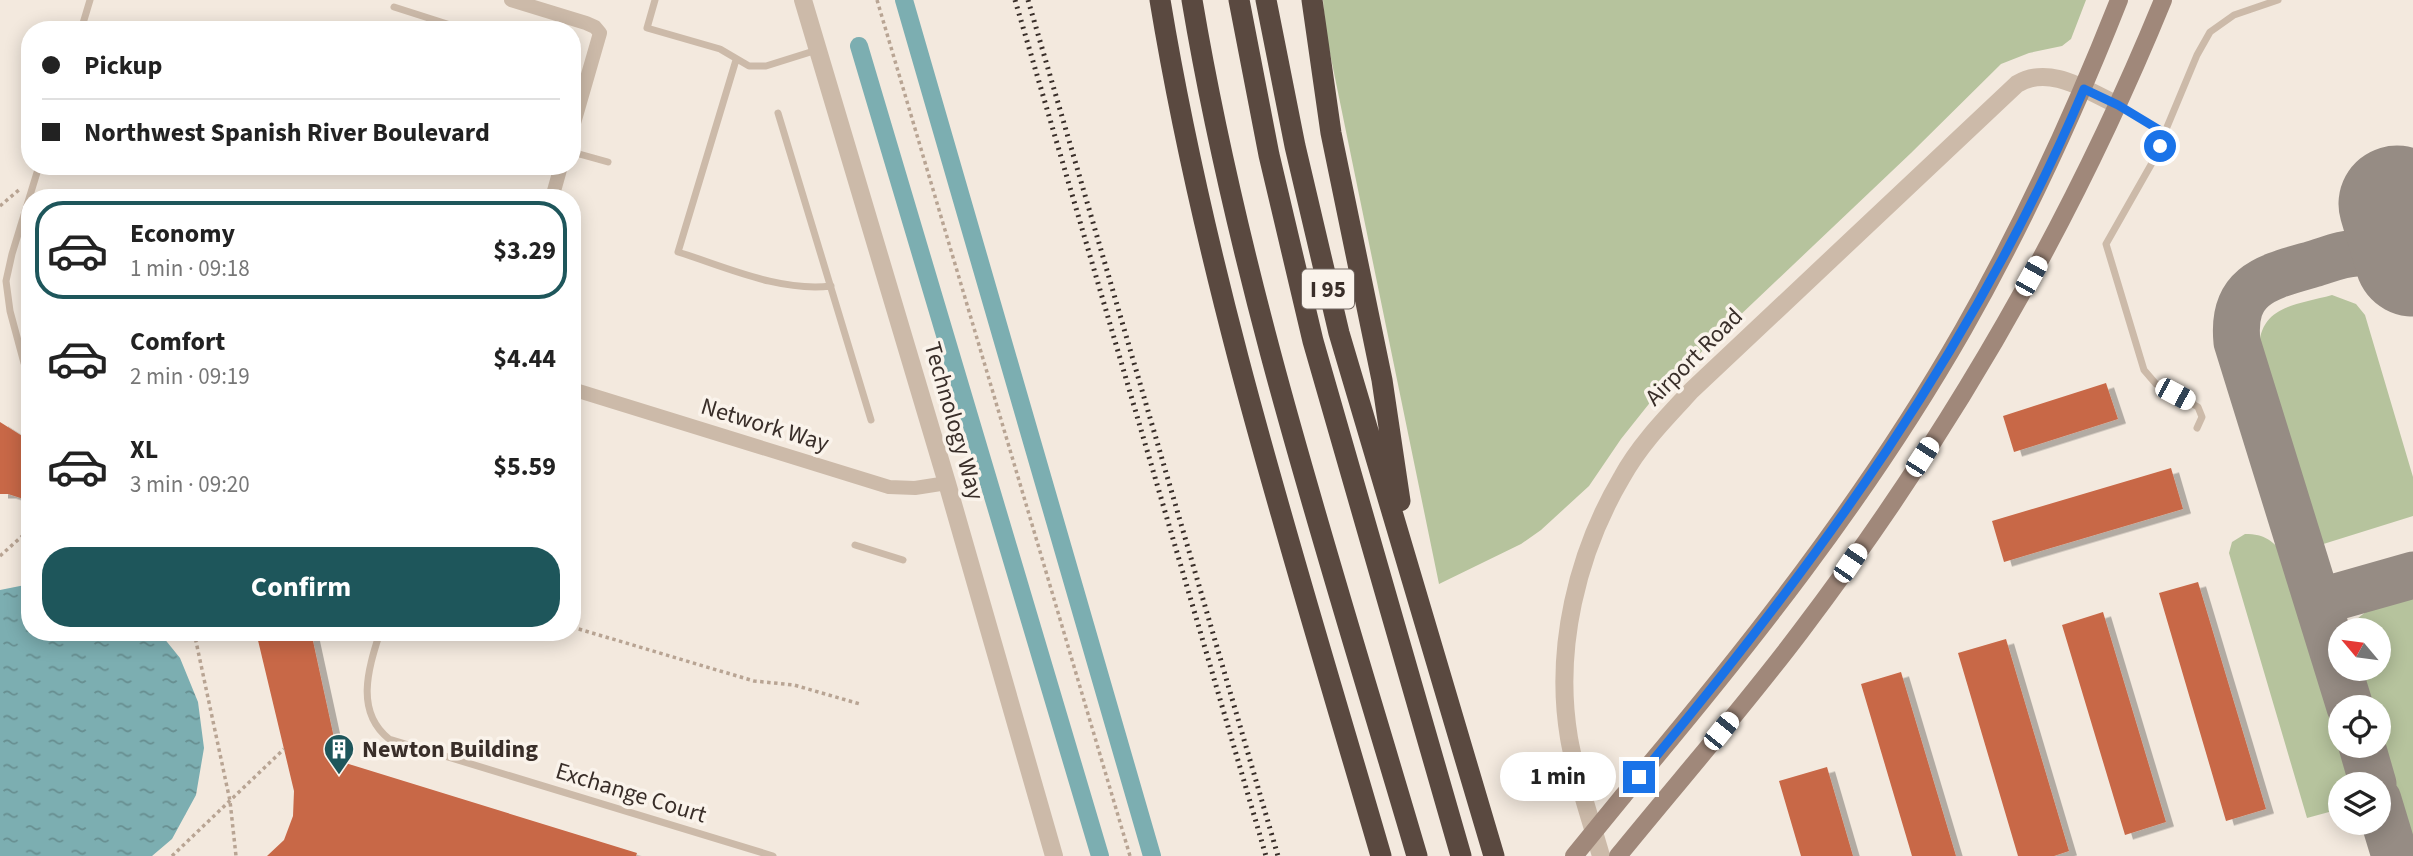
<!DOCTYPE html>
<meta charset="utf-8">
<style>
:root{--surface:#fff;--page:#f6f6f6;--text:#222;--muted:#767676;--line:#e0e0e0;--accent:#1e565b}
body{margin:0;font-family:"Source Sans 3",sans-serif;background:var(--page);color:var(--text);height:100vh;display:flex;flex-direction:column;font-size:26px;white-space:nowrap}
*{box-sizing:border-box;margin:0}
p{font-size:23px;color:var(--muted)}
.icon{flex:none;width:38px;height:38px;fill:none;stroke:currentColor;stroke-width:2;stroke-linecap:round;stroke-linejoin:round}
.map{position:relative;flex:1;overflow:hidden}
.drawer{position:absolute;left:21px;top:189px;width:560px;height:452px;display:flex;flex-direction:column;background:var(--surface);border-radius:28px;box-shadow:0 4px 18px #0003}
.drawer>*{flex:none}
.guide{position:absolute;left:21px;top:21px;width:560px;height:154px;border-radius:28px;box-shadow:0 4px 18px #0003;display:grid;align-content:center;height:154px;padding:0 21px;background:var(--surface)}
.needle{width:46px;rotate:299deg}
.buttons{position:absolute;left:2328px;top:618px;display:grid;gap:14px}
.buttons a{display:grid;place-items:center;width:63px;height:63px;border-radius:50%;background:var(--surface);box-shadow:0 4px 18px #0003;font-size:35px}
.end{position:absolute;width:32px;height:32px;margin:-16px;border:9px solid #1a73e8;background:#fff;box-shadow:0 0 0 4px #fff}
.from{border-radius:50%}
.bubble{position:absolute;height:49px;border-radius:24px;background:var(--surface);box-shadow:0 4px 18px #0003;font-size:23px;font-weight:700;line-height:49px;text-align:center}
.car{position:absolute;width:21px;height:42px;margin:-21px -10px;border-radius:9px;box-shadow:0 0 5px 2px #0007;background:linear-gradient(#fff 24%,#345 0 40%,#fff 0 76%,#345 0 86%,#fff 0)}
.guide b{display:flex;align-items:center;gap:24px;height:66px;font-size:26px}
.guide b+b{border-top:2px solid var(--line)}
.guide i{width:18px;height:18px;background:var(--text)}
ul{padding:12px 0 0;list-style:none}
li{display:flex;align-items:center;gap:21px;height:98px;margin:0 14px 10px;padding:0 7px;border:4px solid transparent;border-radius:28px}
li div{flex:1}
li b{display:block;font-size:26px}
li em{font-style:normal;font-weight:700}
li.active{border-color:var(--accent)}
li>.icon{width:63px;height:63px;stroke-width:1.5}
.action{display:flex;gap:14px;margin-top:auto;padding:14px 21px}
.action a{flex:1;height:80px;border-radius:28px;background:var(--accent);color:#fff;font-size:28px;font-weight:700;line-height:80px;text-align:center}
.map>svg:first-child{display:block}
.green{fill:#b6c39d}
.water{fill:url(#water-ripples)}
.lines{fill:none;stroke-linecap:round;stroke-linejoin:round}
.canal{stroke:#7caeb1;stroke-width:18}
.taxiway{stroke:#968c84;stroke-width:47}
.runway{stroke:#968c84;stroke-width:117}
.building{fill:#c86847;filter:url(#shadow)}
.path{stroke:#b8a493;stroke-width:3.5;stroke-dasharray:3.5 3.5;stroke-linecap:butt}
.service{stroke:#ccbaa9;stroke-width:7}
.minor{stroke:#ccbaa9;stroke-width:14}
.tertiary{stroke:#ccbaa9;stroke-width:18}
.secondary{stroke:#a0887a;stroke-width:18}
.motorway{stroke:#5a4940;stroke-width:21}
.rail{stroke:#392e29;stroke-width:5;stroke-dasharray:2 5;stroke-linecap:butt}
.secondary-bridge{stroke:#a0887a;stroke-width:18}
.route{stroke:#1a73e8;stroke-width:9}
.labels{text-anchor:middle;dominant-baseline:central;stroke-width:7;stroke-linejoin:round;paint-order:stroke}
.shield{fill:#faf3eb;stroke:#736963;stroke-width:2}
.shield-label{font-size:23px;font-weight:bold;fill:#392e29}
.street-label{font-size:24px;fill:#392e29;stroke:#faf3eb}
.poi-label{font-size:24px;font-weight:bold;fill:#392e29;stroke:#faf3eb;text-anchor:start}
</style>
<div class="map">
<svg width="2413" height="856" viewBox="0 0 2413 856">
<defs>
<pattern id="water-ripples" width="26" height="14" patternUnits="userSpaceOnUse" patternTransform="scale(1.75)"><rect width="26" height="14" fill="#7caeb1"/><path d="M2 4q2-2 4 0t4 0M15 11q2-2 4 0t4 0" fill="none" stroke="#678e90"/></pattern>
<filter id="shadow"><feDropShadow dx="8" dy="4.5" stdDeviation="0" flood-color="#0004"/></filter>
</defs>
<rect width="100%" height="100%" fill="#f3e9de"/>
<!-- green -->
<path class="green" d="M1323 0H2086L2071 39 2062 46 2029 53 2001 64 1911 153 1656 395 1621 439 1589 486 1541 530 1521 544 1439 584 1326 34Z
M2332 295 2356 304 2365 315 2413 477V516L2317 546 2259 350C2259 305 2297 305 2332 295Z
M2245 534C2265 534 2274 541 2285 557L2352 784H2340V809L2307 818 2231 560 2229 553 2232 542Z
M2413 594V856H2409L2376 746H2378V707H2364L2352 669 2378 668V630H2348C2364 606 2387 602 2413 594Z"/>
<!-- water -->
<path class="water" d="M30 584V632H159L180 658 198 702 204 748 196 795 172 839 152 856H0V590Z"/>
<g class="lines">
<!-- canal -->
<path class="canal" d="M904 0 1152 856
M859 46 1100 856"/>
<!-- taxiway -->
<path class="taxiway" d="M2318 602 2413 575
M2350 707 2237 342C2231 284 2268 277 2313 264 2327 260 2345 252 2360 253 2379 255 2398 264 2413 277
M2362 746 2373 784
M2378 800 2395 856"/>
<!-- runway -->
<path class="runway" d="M2397 204 2413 258"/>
</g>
<!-- building -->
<path class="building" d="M2106 383 2118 419 2014 452 2003 416Z
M0 422 30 441V501L8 494H0Z
M2171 468 2183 509 2004 562 1992 521Z
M2198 582 2266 809 2226 821 2159 593Z
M2103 612 2166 822 2125 835 2062 625Z
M256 632H311L339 761 637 853 636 856H267L284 840 293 816 294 791Z
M2006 639 2069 851 2054 856H2018L1958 653Z
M1901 672 1956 856H1912L1861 684Z
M1827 767 1853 856H1801L1779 781Z"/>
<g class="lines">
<!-- path -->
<path class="path" d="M877 0 1130 856
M0 206 20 189
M0 556 30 529
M572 627 754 681 794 685 860 704
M194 632 230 801 236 856
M172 856 284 749"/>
<!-- service -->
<path class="service" d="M655 0 647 28 720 49 749 66H766L817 50
M394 7 466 30
M81 30 90 0
M736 60 678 252C726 267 779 292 831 286
M2118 105 2166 134
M778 113 871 420
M572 152 608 162
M30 373 24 363 10 311 6 281 12 254 39 166
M2197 428 2202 417 2198 407 2156 384 2144 370 2106 244 2152 163 2197 55 2210 32 2234 15 2278 0
M855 545 903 560
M380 632C369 667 354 711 389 739L773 856"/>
<!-- minor -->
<path class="minor" d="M511 0 586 23 595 27 600 33 572 130
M552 198 561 166
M572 389 889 487 915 488 947 483"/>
<!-- tertiary -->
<path class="tertiary" d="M803 0 947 483 1054 856
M1601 856C1590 817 1576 778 1569 738 1554 649 1577 553 1622 477 1640 444 1667 417 1692 390L2017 84C2050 64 2087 91 2118 105"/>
<!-- secondary -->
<path class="secondary" d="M1623 796C1747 649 1867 498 1963 330 2024 223 2074 114 2119 0
M1618 856C1679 781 1743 708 1801 631 1948 437 2071 225 2163 0"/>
<!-- motorway -->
<path class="motorway" d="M1160 0C1208 291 1299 573 1381 856
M1192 0C1241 291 1334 573 1417 856
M1239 0 1269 155 1313 341 1461 856
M1266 0 1295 146 1339 333 1494 856
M1312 0 1331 133 1382 380 1400 501"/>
<!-- rail -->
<path class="rail" d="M1015 0 1266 856
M1028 0 1278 856"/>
<!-- secondary-bridge -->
<path class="secondary-bridge" d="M1574 856 1623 796"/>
</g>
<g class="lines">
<!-- route -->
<path class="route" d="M1639 777C1816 565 1976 345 2084 89L2118 105 2166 134 2160 146"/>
</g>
<!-- icons -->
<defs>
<g id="building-pin" transform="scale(1.575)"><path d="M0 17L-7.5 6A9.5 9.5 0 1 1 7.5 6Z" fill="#1e565b" stroke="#faf3eb"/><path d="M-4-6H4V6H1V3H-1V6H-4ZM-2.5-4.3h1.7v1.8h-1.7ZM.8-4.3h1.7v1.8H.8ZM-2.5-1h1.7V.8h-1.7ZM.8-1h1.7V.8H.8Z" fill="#fff"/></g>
</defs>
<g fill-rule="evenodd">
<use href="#building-pin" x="339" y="749"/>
</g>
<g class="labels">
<!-- shield labels -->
<rect class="shield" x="1302" y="269.5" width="52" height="39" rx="5"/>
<g class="shield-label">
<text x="1328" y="289">I 95</text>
</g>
<!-- street labels -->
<g class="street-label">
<text transform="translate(1694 357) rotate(-45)">Airport Road</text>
<text transform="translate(954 421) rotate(74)">Technology Way</text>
<text transform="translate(765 425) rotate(17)">Network Way</text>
<text transform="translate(631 793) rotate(17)">Exchange Court</text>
</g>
<!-- poi labels -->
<g class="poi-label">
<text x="362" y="749">Newton Building</text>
</g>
</g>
</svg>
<div class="buttons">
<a><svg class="needle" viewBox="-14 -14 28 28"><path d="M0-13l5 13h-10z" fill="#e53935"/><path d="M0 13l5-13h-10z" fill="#767676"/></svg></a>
<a><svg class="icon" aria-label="locate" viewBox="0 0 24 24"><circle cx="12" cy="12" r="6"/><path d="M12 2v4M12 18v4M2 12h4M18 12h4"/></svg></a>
<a><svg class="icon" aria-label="layers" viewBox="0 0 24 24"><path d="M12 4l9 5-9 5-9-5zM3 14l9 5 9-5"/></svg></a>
</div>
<i class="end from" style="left:2160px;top:146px"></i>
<i class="end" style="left:1639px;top:777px"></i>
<div class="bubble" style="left:1500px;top:752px;width:116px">1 min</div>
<i class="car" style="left:2031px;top:276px;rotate:29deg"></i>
<i class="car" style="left:2175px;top:394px;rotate:118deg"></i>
<i class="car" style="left:1922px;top:457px;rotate:33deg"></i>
<i class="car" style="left:1850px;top:563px;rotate:34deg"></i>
<i class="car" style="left:1721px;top:731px;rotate:39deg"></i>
<div class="guide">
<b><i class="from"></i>Pickup</b>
<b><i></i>Northwest Spanish River Boulevard</b>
</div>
<section class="drawer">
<ul>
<li class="active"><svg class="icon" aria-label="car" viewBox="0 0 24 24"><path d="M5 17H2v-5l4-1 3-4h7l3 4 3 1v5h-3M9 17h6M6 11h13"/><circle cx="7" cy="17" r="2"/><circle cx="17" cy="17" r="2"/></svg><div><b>Economy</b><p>1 min · 09:18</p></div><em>$3.29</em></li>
<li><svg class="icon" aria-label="car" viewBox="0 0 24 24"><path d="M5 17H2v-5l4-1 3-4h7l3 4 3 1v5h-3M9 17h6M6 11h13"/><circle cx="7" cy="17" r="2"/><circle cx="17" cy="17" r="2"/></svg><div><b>Comfort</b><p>2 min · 09:19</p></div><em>$4.44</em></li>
<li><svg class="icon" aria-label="car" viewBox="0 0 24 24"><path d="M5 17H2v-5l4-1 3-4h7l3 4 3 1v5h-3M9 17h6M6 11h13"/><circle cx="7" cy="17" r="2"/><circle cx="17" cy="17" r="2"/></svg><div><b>XL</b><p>3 min · 09:20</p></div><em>$5.59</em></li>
</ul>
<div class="action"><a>Confirm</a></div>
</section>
</div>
